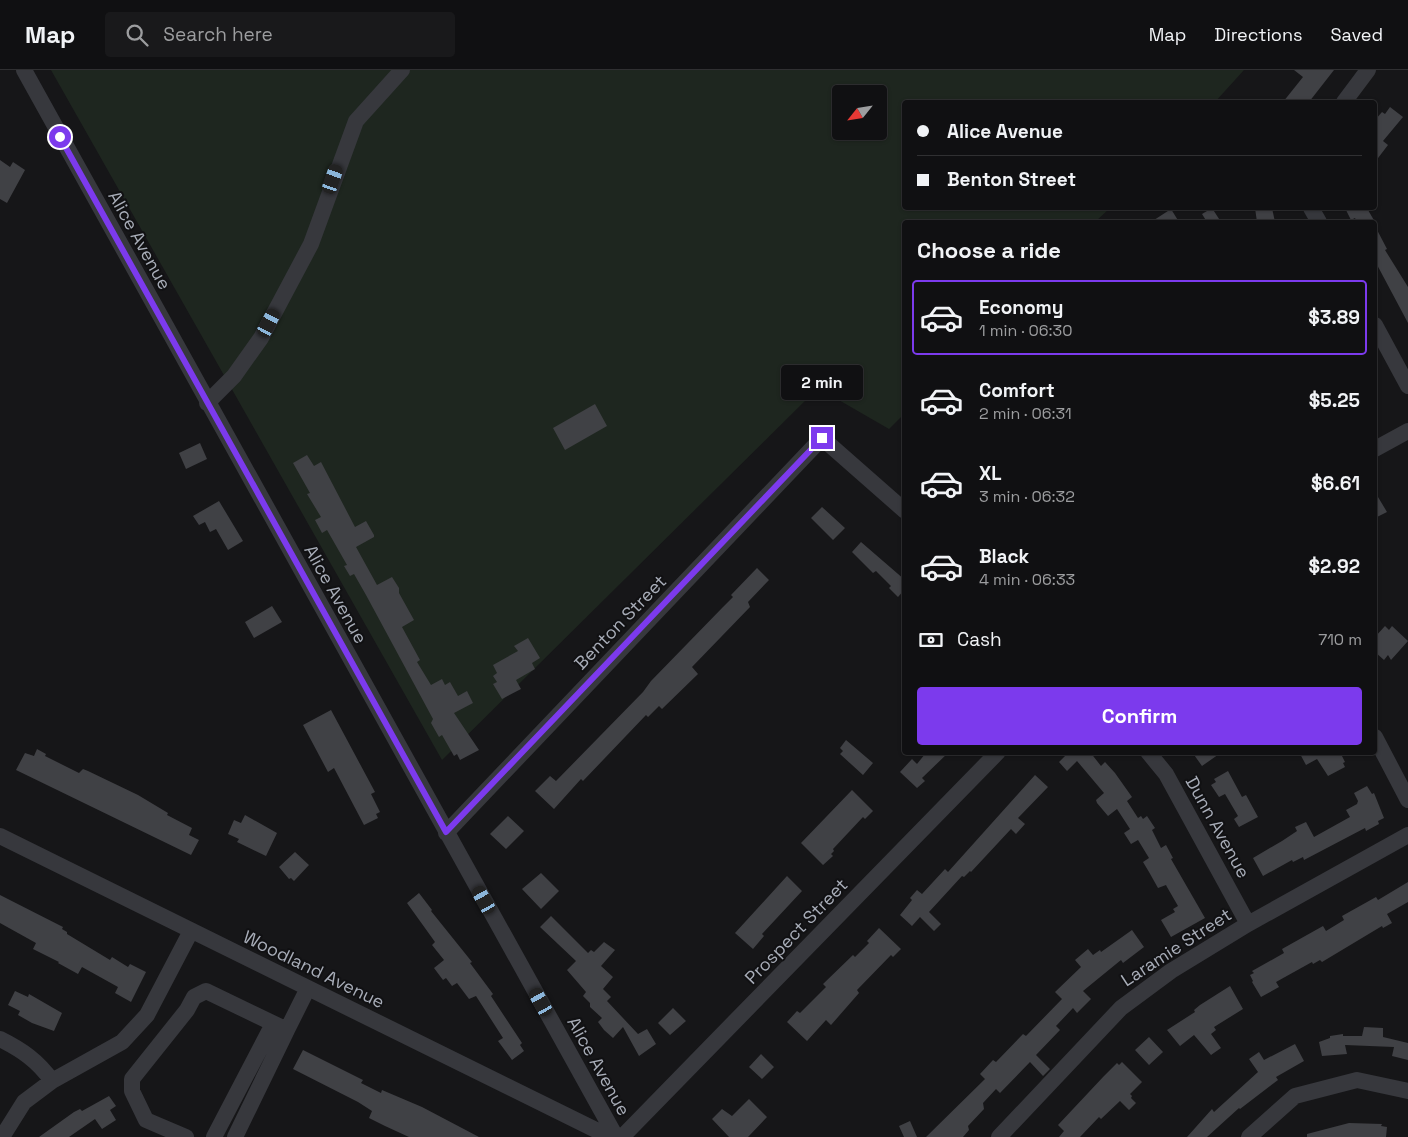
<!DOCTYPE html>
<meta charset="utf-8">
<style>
:root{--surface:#101012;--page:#19191b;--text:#f1f3f6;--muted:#9c9d9f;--line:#303032;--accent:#7c3aed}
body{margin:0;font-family:"Space Grotesk",sans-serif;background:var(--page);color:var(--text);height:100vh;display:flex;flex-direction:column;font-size:19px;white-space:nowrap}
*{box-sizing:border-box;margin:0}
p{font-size:16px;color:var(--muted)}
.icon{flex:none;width:28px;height:28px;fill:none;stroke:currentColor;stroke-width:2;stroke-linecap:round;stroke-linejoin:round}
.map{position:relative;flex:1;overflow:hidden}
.sheet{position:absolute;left:902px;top:150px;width:475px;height:535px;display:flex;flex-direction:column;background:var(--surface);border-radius:5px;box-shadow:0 1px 4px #0004,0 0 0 1px var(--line)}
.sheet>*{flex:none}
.top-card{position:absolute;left:902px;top:30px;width:475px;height:110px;border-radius:5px;box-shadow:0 1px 4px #0004,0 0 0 1px var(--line);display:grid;align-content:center;height:110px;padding:0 15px;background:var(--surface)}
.needle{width:32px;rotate:240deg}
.controls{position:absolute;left:832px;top:15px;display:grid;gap:10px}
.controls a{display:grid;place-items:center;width:55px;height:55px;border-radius:5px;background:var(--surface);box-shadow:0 1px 4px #0004,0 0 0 1px var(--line);font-size:25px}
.end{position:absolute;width:22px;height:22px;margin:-11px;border:6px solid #7c3aed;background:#fff;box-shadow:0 0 0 2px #fff}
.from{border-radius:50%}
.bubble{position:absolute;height:35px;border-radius:5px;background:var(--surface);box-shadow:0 1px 4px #0004,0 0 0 1px var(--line);font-size:16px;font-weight:700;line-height:35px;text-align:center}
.car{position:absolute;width:15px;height:30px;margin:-15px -8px;border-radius:6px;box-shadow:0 0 4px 1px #0007;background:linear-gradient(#222 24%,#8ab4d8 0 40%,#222 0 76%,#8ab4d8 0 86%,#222 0)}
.top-card b{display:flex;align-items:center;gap:18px;height:48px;font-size:19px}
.top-card b+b{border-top:1px solid var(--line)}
.top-card i{width:12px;height:12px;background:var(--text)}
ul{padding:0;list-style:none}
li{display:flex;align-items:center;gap:15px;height:75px;margin:0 10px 8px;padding:0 5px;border:2px solid transparent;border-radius:5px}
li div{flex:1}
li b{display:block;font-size:19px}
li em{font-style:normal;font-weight:700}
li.active{border-color:var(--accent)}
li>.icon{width:45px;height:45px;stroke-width:1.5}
h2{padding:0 15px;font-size:22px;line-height:60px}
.pay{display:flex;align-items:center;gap:12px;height:55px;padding:0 15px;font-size:19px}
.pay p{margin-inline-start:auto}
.cta{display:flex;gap:10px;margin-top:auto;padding:10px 15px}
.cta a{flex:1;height:58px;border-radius:5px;background:var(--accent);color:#fff;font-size:20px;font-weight:700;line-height:58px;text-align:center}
header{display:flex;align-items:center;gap:30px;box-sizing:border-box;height:70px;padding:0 25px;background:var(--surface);border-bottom:1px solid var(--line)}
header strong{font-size:24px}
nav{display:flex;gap:28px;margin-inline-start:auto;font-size:18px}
.search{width:350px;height:45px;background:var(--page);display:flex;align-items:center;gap:12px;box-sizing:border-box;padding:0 18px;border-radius:5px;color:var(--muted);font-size:19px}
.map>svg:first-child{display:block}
.green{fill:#1e261f;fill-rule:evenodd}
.building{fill:#404145}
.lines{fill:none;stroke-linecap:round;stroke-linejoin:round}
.minor{stroke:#37383d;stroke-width:16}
.route{stroke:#7c3aed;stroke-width:6}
.labels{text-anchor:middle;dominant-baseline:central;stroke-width:4;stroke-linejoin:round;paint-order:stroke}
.street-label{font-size:18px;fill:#a8adb8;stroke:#111113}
</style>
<header>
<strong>Map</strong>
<div class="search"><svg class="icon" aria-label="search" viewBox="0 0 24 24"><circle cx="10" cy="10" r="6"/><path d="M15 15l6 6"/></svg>Search here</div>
<nav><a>Map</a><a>Directions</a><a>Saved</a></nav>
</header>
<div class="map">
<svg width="1408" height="1067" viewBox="0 0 1408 1067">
<rect width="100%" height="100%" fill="#161618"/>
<!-- green -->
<path class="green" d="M51 0H1244L1215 32H905V138H1110L1095 152H905V343L889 359 818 318 442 690ZM841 24H879V61H841Z"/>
<!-- building -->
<path class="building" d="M1294 0H1334L1309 32H1283L1303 7Z
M1390 37 1403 47 1383 71 1388 75 1375 92V50L1382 42 1385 44Z
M0 90 10 97 13 92 25 100 7 133 0 129Z
M1212 138 1221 152H1207L1202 144Z
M1255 138H1272L1275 152H1257Z
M1345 138H1372L1368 140 1375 152H1357L1355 148 1351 150Z
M1171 139 1179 152H1151Z
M1375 156 1387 179 1385 180 1408 217V253L1375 191Z
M595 334 607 356 565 380 553 358Z
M200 373 207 389 186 399 179 383Z
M307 385 314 396 321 392 355 457 366 451 374 465V467L356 477 377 515 392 507 399 518V523L414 550 402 557 420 590 417 592 431 615 442 609 445 615 450 612 458 626 467 621 473 633 454 643 479 680 460 690 457 684 454 686 442 665 439 667 431 653 433 649 366 525 354 504 350 506 344 496 347 495 327 460 322 463 315 450 321 447 307 424 310 423 293 393Z
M1375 422 1387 442 1375 448Z
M219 431 243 471 228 480 216 459 210 462 205 452 199 455 193 446Z
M822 437 845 458 833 470 811 448Z
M861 472 905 510V519L898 527 889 518 891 516 876 501 873 503 852 482Z
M757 498 769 510 748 532 750 537 692 597 698 604 662 639 659 636 648 647 646 645 583 711 581 709 554 739 535 721 550 706 556 711 643 622 651 611 723 537 733 527 731 525Z
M272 536 282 552 254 568 245 552Z
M1385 556 1389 560 1392 556 1408 571 1391 590 1388 585 1384 590 1375 582V567Z
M528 568 540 588 532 593 535 599 516 610 521 619 502 629 493 614 497 612 493 606 497 603 493 595 518 581 514 576Z
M331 640 375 722 371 724 380 742 376 744 378 748 364 755 334 698 328 702 303 655Z
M846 670 873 693 863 705 840 684 843 681 840 678Z
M37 679 46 684 45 686 79 703 83 699 88 701 138 725 168 743 167 745 192 758 189 765 199 770 191 785 16 700 25 683 34 686Z
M924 682H949L922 708 925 711 917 718 900 702 912 689 917 694 925 684Z
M1069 682H1090L1101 696 1105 692 1115 703 1132 727 1127 731 1138 748 1141 746 1143 749 1147 746 1155 758 1152 760 1161 778 1166 775 1173 788 1171 789 1205 848 1171 867 1161 850 1175 842 1173 839 1178 836 1167 817 1166 815 1158 818 1149 802 1143 792 1149 788 1138 770 1131 774 1124 763 1130 759 1117 739 1108 746 1097 733 1096 730 1104 723 1077 691 1067 701 1059 692Z
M1192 682H1222L1202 696Z
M1299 682H1340L1345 692 1343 693 1345 697 1328 706 1317 689 1306 695Z
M1228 701 1242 727 1246 725 1258 747 1239 757 1234 749 1238 746 1225 724 1219 727 1211 715 1216 712 1214 709Z
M1035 705 1048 717 1018 748 1025 754 1016 764 1011 759 971 802 970 801 964 807 962 806 929 842 941 854 934 861 920 847 912 856 900 845 912 830 910 828 917 820 922 824 945 799 948 802Z
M1367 716 1372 724 1374 723 1384 748 1378 751 1379 754 1366 761 1365 758 1304 790 1303 787 1293 792 1292 790 1263 806 1253 788 1282 771 1297 761 1295 757 1306 752 1314 767 1350 747 1346 740 1357 734 1358 731 1354 723Z
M852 720 873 741 865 749 863 747 833 779 834 781 831 784 833 786 823 795 801 773Z
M245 745 277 763 266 786 237 772 239 769 228 764 234 750 241 753Z
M508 746 524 761 506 779 490 764Z
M295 782 309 795 294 811 291 808 289 809 279 797Z
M541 803 559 821 541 839 522 819Z
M787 806 802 821 762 864 764 866 753 879 735 863Z
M1408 812V832L1387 844 1392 853 1383 858 1382 856 1322 892 1320 890 1313 894 1312 892 1276 912 1279 917 1261 927 1252 912 1253 911 1250 905 1254 903 1252 901 1284 883 1282 879 1323 856 1326 861 1344 850 1342 846 1376 827 1378 830Z
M419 823 432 840 431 841 472 892 470 893 493 924 491 926 522 973 520 975 524 981 512 990 498 971 503 968 476 926 469 929 457 913 452 916 446 908 443 910 434 898 444 890 432 875 435 872 407 833Z
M0 825 63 857 62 859 67 862V864L110 890 112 887 128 897 130 894 146 902 131 932 115 923 118 917 82 897 78 904 58 893 59 892 33 879 36 873 0 853Z
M551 846 588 883 591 880 594 882 604 872 615 880 601 896 613 907 603 919 611 927 607 931 638 964 647 959 656 974 639 986 623 957 613 968 604 960 598 952 602 948 590 937V933L583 926 586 922 567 900 576 891 540 857Z
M879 858 901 879 893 887 891 885 857 920 859 923 831 955 826 950 807 971 787 952 797 941 800 943 826 917 823 914 853 885 855 887 869 873 867 871Z
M1132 860 1144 877 1123 893 1121 890 1083 921 1091 929 1077 943 1073 938 1056 956 1060 960 1036 985 1050 999 1043 1006 1030 992 1000 1023 996 1019 983 1033 984 1039 968 1056 969 1060 963 1067H926L985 1009 980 1004 993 990 996 992 1023 964 1026 966 1062 929 1055 922 1081 897 1075 890 1088 879 1093 885 1100 880 1101 882Z
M1230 916 1243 939 1214 957 1216 960 1211 964 1221 978 1211 985 1194 965 1180 976 1167 960 1195 942 1194 940 1200 935Z
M15 921 28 927 29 924 62 943 54 961 32 953 18 945 20 941 8 935Z
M673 938 686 951 670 965 658 953Z
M1364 957 1383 958V967L1408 973V990L1392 986 1394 977 1345 975 1347 984 1322 986 1319 972 1330 968V966L1343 964V966H1362Z
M1149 967 1163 982 1149 995 1135 980Z
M1295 974 1304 991 1276 1007 1278 1010 1240 1039 1239 1038 1207 1067H1187L1212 1039 1214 1042 1258 1002 1249 989 1259 982 1264 990Z
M303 980 363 1010 361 1013 381 1023 382 1020 422 1037 479 1067H409L385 1056 369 1048 372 1041 358 1032 293 999Z
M761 984 774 997 762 1009 749 997Z
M1122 992 1142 1012 1130 1024 1132 1026 1131 1028 1136 1033 1129 1040 1120 1031 1101 1049 1099 1047 1080 1067H1059L1064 1061 1058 1055 1104 1006 1117 993 1119 995Z
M109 1026 116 1036 110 1040 116 1050 102 1059 95 1049 69 1067H39L74 1042 80 1039 82 1041Z
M749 1029 767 1047 748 1067H729L712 1049 722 1039 732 1046Z
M910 1051 917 1067H904L899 1056Z
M1349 1053 1382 1054 1381 1056 1387 1057 1386 1067H1307V1064Z"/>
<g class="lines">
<!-- minor -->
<path class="minor" d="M24 0 616 1067
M1344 32 1368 0
M1311 138 1319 152
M1375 255 1408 316
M207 333 234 306 261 268 311 174 356 51 402 0
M1375 379 1408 361
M1375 667 1408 730
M1148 682 1166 704 1248 854
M446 763 822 368 905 441
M0 766 610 1067
M287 960 308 918
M0 969C22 980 38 991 52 1011
M2 1067 24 1032 52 1011 122 972 147 945 191 861
M186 1067 146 1050 132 1021V1009L187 940 194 927 206 921 287 960 235 1067
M214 1067 273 954
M622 1067 998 682
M999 1067 1121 938 1171 901 1248 854 1408 765
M1249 1067 1295 1026 1357 1010 1408 1021"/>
</g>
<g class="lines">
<!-- route -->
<path class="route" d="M60 67 446 762 822 368"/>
</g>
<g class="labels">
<!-- street labels -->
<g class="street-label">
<text transform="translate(140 170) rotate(61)">Alice Avenue</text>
<text transform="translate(336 524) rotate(61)">Alice Avenue</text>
<text transform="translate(620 552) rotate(-46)">Benton Street</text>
<text transform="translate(1218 757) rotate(61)">Dunn Avenue</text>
<text transform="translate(796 861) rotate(-46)">Prospect Street</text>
<text transform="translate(1176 877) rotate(-33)">Laramie Street</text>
<text transform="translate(314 899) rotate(26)">Woodland Avenue</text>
<text transform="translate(599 996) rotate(61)">Alice Avenue</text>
</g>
</g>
</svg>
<div class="controls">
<a><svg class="needle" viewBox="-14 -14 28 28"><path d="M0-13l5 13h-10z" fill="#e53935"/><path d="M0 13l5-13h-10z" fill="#9c9d9f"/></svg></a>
</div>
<i class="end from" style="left:60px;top:67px"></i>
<i class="end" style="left:822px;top:368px"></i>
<div class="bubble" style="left:781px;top:295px;width:82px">2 min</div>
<i class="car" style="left:333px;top:109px;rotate:19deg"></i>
<i class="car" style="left:269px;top:253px;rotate:28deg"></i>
<i class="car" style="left:484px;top:830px;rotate:331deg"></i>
<i class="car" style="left:541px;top:932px;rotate:331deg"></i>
<div class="top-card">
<b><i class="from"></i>Alice Avenue</b>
<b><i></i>Benton Street</b>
</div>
<section class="sheet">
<h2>Choose a ride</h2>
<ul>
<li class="active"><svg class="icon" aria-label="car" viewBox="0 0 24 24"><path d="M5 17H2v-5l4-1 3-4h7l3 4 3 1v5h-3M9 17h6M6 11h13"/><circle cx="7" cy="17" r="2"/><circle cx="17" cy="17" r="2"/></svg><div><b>Economy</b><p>1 min · 06:30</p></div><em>$3.89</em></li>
<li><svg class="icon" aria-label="car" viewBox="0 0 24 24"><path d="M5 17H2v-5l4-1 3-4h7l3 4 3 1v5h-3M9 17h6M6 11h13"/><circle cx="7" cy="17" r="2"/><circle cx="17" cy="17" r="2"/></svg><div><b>Comfort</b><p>2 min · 06:31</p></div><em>$5.25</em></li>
<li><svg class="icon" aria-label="car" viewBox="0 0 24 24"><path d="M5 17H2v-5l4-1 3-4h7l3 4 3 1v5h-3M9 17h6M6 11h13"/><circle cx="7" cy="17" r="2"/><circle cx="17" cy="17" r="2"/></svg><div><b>XL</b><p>3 min · 06:32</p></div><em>$6.61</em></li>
<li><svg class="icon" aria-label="car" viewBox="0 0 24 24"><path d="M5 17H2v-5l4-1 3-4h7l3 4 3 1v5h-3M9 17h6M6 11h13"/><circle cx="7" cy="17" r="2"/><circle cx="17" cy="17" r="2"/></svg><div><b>Black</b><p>4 min · 06:33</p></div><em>$2.92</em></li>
</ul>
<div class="pay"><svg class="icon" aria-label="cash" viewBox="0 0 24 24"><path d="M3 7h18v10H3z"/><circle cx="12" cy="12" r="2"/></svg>Cash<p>710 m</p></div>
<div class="cta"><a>Confirm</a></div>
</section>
</div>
